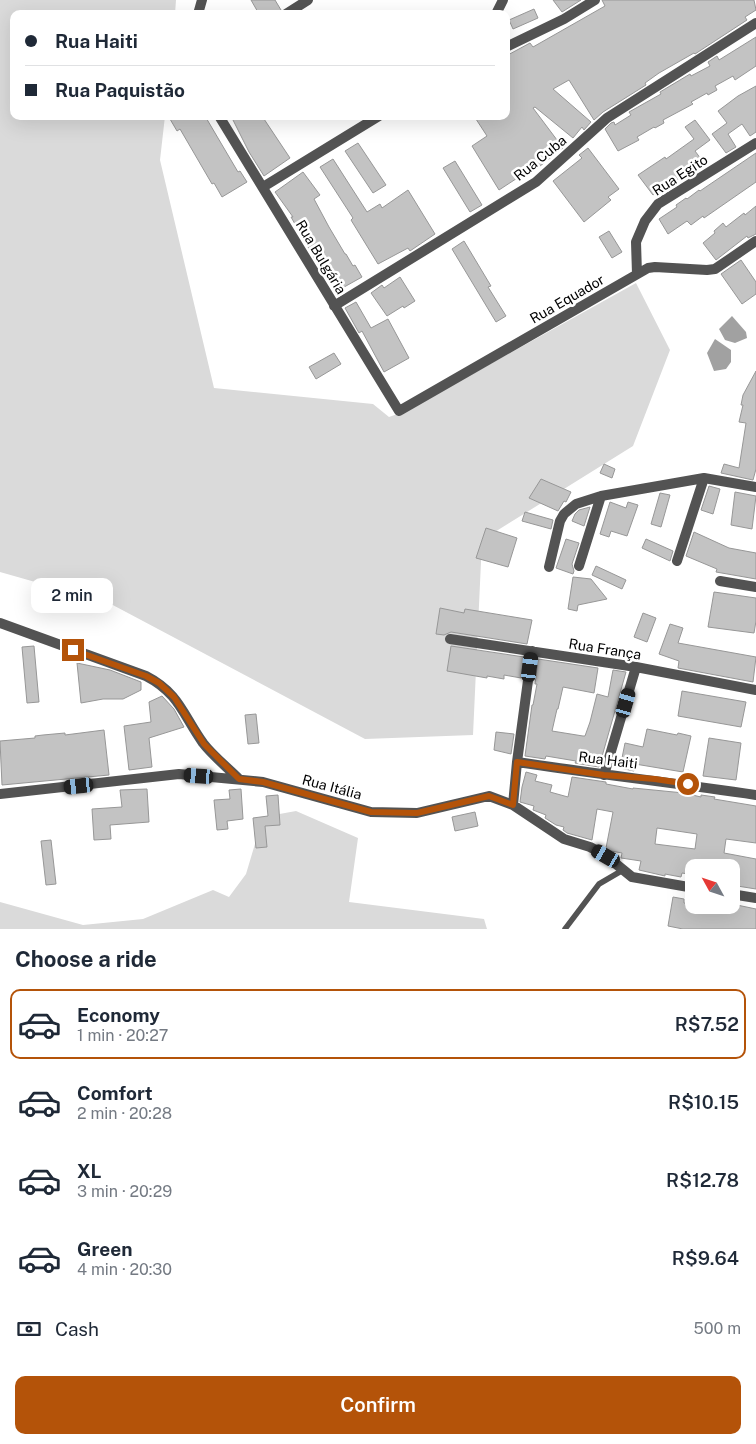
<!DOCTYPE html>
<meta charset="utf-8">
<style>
:root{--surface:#fff;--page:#f6f6f7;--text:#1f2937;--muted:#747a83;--line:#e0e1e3;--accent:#b45309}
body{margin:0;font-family:"Public Sans",sans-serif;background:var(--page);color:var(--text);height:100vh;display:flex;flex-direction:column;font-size:19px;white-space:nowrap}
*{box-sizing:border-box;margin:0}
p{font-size:16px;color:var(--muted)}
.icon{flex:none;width:28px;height:28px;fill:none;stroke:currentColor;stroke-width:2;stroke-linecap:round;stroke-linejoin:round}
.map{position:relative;height:929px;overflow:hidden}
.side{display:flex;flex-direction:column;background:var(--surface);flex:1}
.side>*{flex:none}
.top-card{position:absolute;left:10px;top:10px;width:500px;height:110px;border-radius:10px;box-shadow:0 5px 20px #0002;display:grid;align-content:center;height:110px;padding:0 15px;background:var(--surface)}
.needle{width:32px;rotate:310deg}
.fabs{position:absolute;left:685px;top:859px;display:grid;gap:10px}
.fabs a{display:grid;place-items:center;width:55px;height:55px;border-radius:10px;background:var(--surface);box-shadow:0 5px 20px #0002;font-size:25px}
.end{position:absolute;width:22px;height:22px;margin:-11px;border:6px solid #b45309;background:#fff;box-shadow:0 0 0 2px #fff}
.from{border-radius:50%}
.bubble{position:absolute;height:35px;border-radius:10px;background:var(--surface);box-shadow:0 5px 20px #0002;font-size:16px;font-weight:600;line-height:35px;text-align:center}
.car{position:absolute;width:15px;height:30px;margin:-15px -8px;border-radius:6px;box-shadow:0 0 4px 1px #0007;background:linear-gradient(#222 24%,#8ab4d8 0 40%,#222 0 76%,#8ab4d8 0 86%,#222 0)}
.top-card b{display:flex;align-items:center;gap:18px;height:48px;font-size:19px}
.top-card b+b{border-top:1px solid var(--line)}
.top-card i{width:12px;height:12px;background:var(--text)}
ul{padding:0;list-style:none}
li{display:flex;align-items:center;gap:15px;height:70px;margin:0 10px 8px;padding:0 5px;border:2px solid transparent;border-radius:10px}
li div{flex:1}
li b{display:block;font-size:19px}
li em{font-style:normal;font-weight:600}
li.active{border-color:var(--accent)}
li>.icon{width:45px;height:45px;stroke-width:1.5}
h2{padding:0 15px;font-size:22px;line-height:60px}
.pay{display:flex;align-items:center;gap:12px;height:55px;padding:0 15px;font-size:19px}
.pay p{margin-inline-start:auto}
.action{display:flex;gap:10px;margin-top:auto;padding:10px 15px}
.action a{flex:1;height:58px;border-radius:10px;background:var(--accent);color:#fff;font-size:20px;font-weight:600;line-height:58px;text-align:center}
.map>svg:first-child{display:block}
.green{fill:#dadada}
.water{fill:#a1a1a1}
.building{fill:#c3c3c3;stroke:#979797;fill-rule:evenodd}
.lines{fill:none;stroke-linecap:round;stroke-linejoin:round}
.service{stroke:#535353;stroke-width:5.5}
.minor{stroke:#535353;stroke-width:10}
.route{stroke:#b45309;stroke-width:6}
.labels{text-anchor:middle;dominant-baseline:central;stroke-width:5;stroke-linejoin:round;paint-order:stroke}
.street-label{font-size:14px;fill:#000;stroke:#fff}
</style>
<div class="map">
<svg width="756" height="929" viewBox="0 0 756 929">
<rect width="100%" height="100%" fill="#fff"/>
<!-- green -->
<path class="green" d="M0 0H176L175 14H14V116H165L160 160 214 388 373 404 389 417 406 411 636 283 670 350 633 446 482 540 473 735 365 739 109 603 0 572Z
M296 811 358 838 349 902 484 919 487 929H0V902L83 925 143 919 213 890 229 897 246 874 263 817Z"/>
<!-- water -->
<path class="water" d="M732 316 746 332 747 338 735 343 725 340 719 329Z
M715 339 731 350V362L726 369 714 371 707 353Z"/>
<!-- building -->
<path class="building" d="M251 0H275L281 10 276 14H259Z
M553 0H581L562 12Z
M602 0H754L756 10 745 17 747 20 695 54 694 53 659 73 645 83 646 85 603 112 594 120 569 80 553 89 591 122 584 130 582 127 573 138 535 107 533 108 563 148 535 170 526 175 525 173 499 190 472 146 487 136 474 116H506V56L530 43 533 47 605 6Z
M534 9 538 18 513 29 509 20Z
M756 37V66L735 80 733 76 715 86 717 90 708 95 707 93 691 102 693 104 663 120 664 123 655 128 654 127 637 137 639 140 618 151 605 129 611 123 614 122 615 125 631 115 629 112 661 94 660 92 690 74 691 76 710 66 708 62 717 56 719 60Z
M756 86V132L750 136 742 124 728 134 736 147 726 153 712 134 727 123 718 111 738 96Z
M175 116H205L238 172 240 171 247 182 222 197 214 183 212 184 180 129 177 131 170 119Z
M231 116H262L290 158 264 176 249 152Z
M695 120 710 140 695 151 704 163 682 178 681 177 670 185 669 183 653 195 638 175 665 157 666 159 694 139 685 127Z
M358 143 386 185 373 193 345 151Z
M588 148 619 189 608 197 611 200 584 222 553 181 582 158 579 155Z
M756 153V182L704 218 703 216 691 225 687 221 668 234 659 219 677 207 676 205 686 198 687 199 699 190 700 191Z
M333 159 367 212 380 204 382 208 408 190 435 234 410 251 408 248 378 264 351 220 353 218 320 167Z
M455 161 482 205 470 212 443 168Z
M303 172 320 195 314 199 329 227 345 254H346L353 266 355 265 362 277 337 291 330 278 328 279 321 267 320 268 291 217H293L275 192Z
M756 206V234L748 238 747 236 716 260 703 243 715 233 714 231 723 223 726 227 744 213 745 215Z
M609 231 622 252 612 258 599 237Z
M464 241 491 286 488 287 506 316 496 322 452 249Z
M741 260 756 282V294L742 304 721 274Z
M400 277 415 301 404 308 403 306 387 316 371 293 382 285 384 288Z
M356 302 371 328 388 319 409 358 384 372 362 331 359 333 345 308Z
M334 353 341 364 316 379 309 367Z
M756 371V469L753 480 721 473 724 464 739 468 746 423 739 422 743 405H741L743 395Z
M604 464 615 469 612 478 600 473Z
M541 479 571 492 566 502 564 501 558 511 529 498Z
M709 486 720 489 713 514 701 510Z
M735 492 756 496 752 529 731 525Z
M660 493 670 495 661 527 651 524Z
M610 502 626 508 628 502 638 505 627 536 611 531 609 537 600 534Z
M590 507 584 526 572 521 575 514 579 510Z
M525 512 553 520 551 529 522 521Z
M486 528 517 538 508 567 476 558Z
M694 532 729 548 756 553V579L716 572 717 569 686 556Z
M566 539 579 543 572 564 574 571 573 574 556 568Z
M646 539 673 551 670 561 642 548Z
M596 566 626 580 622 589 592 575Z
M573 577 591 579 607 599 578 605 577 611 568 609Z
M714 592 756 598V621L754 633 708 627Z
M440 608 464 613 465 609 532 620 527 644 451 632 444 635 436 634Z
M643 613 656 618 647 642 634 637Z
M670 624 683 628 678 643 756 657 753 682 678 668 679 661 659 654Z
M34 646 39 702 27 703 22 647Z
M451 646 524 657 521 678 504 675V679L487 676V678L447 671Z
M538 659 598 668 594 693 563 687 558 709H557L552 731 583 736H585L590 722 597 694 608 697 613 670 626 672 599 767 575 763 576 761 546 756 545 759 525 756 532 705H533L537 684H535Z
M77 663 110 670 141 682V690L123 699H103L81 703Z
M682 691 746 702 741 727 678 716Z
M162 696 174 709 184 727 149 738 152 767 129 770 124 726 151 722 149 702Z
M256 714 259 743 248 744 245 715Z
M647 729 677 735 678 733 691 736 683 772 635 764 634 771 620 768 625 743 643 747Z
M104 730 109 775 2 785 0 741 35 738V736L43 735 65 733V735Z
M496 732 514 734 511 754 494 750Z
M709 738 741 743 736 780 703 776Z
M526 772 537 775 535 781 552 785 550 792 568 797 572 777 606 782V784L633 789V788L684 793 701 797V795L715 797 714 799 756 806V843L726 839 724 853 756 859V889L731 885V868H694V875L682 873 681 877 665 874V876L639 870 641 861 621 858 622 853 611 851 606 848 613 812 597 809 592 840 567 833 563 830 564 827 556 825 545 818 546 815 533 810 534 806 520 802 522 787ZM657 828 697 834 695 849 655 844Z
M147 789 149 822 110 825 111 839 94 840 92 809 122 807 120 790Z
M241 789 243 819 227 821 228 829 217 830 214 800 230 799 229 790Z
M278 795 280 825 265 826 267 847 256 848 253 818 268 816 266 796Z
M475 812 478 826 455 831 452 817Z
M51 840 56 884 46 885 41 841Z
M673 897 684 899V903L694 905 723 907 724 905 737 908V905L756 909V929H683L668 926Z"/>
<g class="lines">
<!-- service -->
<path class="service" d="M565 929 599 884 623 870"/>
<!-- minor -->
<path class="minor" d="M198 14 202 0
M286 14 308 0
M496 14 503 0
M506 47 564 19 595 0
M219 116 399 411 648 268 655 267 707 270 715 269 756 241
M263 187 379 116
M637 274 636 242 645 221 658 204 756 143
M334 306 536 182 607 118 756 23
M677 561 704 478
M579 566 601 496
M549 567 560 521 564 514 576 504 601 496 704 478 756 487
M720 581 756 587
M0 623 146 676C179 693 183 715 203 743 213 756 227 767 239 779
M450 639 636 667 756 690
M517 762C596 774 676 783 756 795
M604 775 636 667
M0 794 179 774 263 782 371 812 417 813 489 796 513 805 564 839 590 847 605 855 632 877 694 888
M513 805 517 762 532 651
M731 894 756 898"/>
</g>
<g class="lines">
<!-- route -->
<path class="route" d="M73 650 146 676 159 683 174 697 204 744 239 779 263 782 371 812 417 813 489 796 513 805 517 762 604 775 655 779 688 784"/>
</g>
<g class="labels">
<!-- street labels -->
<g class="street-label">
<text transform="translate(540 158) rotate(-39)">Rua Cuba</text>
<text transform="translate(680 175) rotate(-33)">Rua Egito</text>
<text transform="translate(321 257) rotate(59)">Rua Bulgária</text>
<text transform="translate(567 299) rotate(-30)">Rua Equador</text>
<text transform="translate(605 649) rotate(9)">Rua França</text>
<text transform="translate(608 760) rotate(7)">Rua Haiti</text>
<text transform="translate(332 787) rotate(15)">Rua Itália</text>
</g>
</g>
</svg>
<div class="fabs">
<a><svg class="needle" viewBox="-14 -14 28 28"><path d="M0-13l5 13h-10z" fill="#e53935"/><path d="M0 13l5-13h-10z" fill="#747a83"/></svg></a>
</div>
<i class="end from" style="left:688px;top:784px"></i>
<i class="end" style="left:73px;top:650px"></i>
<div class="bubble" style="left:31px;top:578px;width:82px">2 min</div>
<i class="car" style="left:530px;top:667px;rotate:7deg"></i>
<i class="car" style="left:626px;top:703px;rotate:16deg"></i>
<i class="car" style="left:199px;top:776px;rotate:274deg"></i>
<i class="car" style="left:79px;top:786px;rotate:264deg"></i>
<i class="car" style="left:606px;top:856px;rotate:300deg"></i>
<div class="top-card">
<b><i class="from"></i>Rua Haiti</b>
<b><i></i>Rua Paquistão</b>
</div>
</div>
<section class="side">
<h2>Choose a ride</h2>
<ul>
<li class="active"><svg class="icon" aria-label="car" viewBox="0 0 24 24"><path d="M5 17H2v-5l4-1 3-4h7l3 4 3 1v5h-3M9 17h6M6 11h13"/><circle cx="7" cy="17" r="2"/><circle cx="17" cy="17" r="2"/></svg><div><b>Economy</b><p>1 min · 20:27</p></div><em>R$7.52</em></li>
<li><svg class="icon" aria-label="car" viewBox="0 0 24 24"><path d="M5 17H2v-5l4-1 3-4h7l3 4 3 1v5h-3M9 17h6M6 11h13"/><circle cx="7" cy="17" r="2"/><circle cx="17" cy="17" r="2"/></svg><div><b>Comfort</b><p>2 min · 20:28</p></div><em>R$10.15</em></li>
<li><svg class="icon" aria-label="car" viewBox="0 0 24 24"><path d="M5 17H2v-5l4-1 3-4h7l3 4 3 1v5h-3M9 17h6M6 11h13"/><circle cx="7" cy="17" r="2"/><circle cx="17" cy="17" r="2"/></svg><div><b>XL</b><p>3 min · 20:29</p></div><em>R$12.78</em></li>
<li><svg class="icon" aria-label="car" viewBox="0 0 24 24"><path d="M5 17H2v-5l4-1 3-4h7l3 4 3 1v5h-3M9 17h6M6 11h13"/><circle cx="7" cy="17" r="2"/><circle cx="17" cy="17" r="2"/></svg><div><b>Green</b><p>4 min · 20:30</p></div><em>R$9.64</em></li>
</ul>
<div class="pay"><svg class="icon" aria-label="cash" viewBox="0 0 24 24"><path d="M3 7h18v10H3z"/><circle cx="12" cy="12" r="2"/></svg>Cash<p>500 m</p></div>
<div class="action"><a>Confirm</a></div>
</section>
